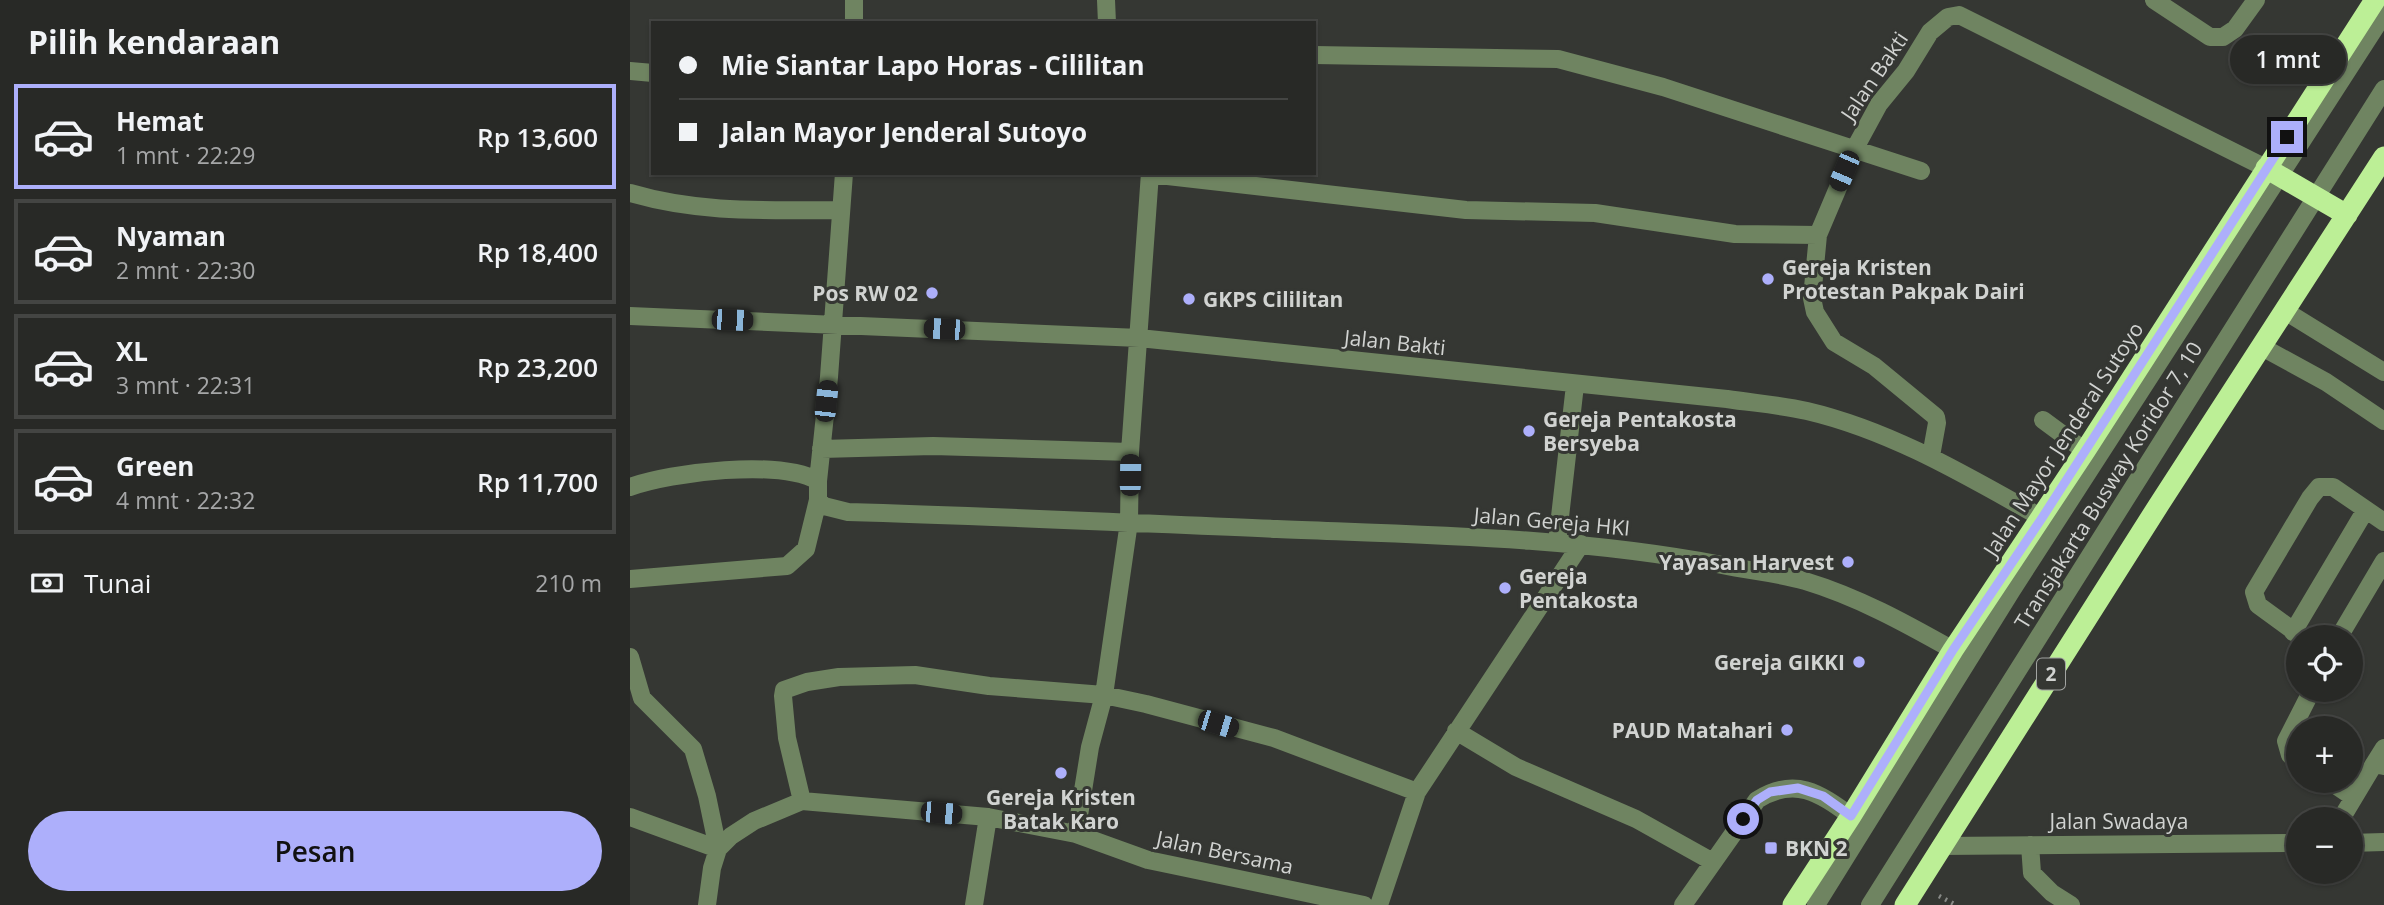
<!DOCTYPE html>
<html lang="id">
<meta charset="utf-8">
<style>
:root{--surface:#282926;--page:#30312e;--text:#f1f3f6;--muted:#a5a6a7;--line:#444543;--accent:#adaffb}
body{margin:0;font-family:"Open Sans",sans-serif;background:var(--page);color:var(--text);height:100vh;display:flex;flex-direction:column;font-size:26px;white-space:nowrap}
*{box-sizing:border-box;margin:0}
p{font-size:23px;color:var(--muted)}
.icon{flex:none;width:38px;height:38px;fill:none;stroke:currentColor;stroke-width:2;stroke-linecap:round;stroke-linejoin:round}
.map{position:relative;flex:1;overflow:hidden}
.sheet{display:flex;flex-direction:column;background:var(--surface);width:630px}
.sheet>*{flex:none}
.hud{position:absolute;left:21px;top:21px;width:665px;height:154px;border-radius:0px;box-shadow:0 2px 5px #0004,0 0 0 2px var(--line);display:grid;align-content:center;height:154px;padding:0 28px;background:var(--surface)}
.controls{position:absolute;left:1656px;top:625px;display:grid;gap:14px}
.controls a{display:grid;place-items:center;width:77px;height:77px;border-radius:50%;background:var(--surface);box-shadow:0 2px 5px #0004,0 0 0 2px var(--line);font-size:35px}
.end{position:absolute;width:32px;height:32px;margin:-16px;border:9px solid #adaffb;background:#111;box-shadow:0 0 0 4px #111}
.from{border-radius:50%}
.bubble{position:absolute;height:49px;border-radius:24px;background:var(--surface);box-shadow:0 2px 5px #0004,0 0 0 2px var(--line);font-size:23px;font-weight:600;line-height:49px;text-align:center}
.car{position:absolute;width:21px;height:42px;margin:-21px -10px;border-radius:9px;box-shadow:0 0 5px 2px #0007;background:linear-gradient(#222 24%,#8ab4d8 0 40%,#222 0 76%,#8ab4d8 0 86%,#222 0)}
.hud b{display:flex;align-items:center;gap:24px;height:66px;font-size:26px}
.hud b+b{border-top:2px solid var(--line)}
.hud i{width:18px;height:18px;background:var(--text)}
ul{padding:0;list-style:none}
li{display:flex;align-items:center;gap:21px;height:105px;margin:0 14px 10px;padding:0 14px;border:4px solid var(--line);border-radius:0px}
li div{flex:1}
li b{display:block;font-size:26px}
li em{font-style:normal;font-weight:600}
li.active{border-color:var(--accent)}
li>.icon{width:63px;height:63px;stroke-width:1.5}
h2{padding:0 28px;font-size:32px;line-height:84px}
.pay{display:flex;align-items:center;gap:18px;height:77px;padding:0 28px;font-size:26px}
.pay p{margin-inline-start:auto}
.primary-button{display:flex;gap:14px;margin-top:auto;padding:14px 28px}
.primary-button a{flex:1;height:80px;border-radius:42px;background:var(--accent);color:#111;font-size:28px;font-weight:600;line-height:80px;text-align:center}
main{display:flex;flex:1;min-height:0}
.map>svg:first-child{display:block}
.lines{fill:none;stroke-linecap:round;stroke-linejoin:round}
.path{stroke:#888a87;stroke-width:4.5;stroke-dasharray:2 5;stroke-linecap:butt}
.minor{stroke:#6f8461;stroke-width:18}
.highway{stroke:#bcef96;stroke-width:21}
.route{stroke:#adaffb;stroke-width:9}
.poi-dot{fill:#adaffb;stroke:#353733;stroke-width:2.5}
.labels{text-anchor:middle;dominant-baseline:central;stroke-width:6;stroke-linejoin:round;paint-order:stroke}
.shield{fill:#353733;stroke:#a2a4a2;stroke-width:2}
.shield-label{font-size:19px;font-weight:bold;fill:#d1d3d1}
.street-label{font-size:21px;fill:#d1d3d1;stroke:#353733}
.poi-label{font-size:21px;font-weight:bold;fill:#d1d3d1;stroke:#353733;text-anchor:start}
</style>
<main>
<section class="sheet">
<h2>Pilih kendaraan</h2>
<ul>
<li class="active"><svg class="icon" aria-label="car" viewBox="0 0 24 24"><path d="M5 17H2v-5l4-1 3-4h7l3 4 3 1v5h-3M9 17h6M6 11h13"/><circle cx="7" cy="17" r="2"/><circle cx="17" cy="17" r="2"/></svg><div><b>Hemat</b><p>1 mnt · 22:29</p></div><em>Rp 13,600</em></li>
<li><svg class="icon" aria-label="car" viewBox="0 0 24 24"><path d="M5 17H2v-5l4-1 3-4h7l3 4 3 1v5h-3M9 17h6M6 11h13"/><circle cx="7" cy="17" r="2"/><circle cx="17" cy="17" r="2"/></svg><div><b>Nyaman</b><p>2 mnt · 22:30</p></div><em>Rp 18,400</em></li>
<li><svg class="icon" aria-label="car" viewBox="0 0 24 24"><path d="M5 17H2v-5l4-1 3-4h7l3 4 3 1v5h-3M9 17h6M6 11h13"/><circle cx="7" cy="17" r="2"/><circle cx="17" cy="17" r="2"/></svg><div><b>XL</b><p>3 mnt · 22:31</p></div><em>Rp 23,200</em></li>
<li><svg class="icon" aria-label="car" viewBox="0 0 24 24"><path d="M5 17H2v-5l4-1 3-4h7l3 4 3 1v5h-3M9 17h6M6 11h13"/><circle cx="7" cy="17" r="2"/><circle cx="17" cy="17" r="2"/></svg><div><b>Green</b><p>4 mnt · 22:32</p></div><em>Rp 11,700</em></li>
</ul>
<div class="pay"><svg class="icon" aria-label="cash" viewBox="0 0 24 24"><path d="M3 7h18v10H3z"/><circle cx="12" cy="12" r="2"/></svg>Tunai<p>210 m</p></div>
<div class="primary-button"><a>Pesan</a></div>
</section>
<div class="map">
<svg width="1754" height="905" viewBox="0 0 1754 905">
<rect width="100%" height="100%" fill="#353733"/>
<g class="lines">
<!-- path -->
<path class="path" d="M1309 896 1326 905"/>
<!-- minor -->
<path class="minor" d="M224 0V23
M476 0 477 23
M1524 0 1580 37H1593L1605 29 1626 0
M684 55 928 59 1033 87 1291 171
M0 71 23 73
M214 173 199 377 188 481V500L194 506 218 512C361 516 504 523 647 529 796 535 945 537 1092 565 1119 571 1149 573 1175 581 1228 597 1275 623 1323 650
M520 174 836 210 965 213 1105 234 1188 235
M0 193C71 214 138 210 211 210
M1655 311 1754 372
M0 316 509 338 1097 399C1123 403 1151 405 1177 411 1262 431 1337 476 1412 518
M1632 347 1696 382 1754 421
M1413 420 1455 451
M191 449 303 446 500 452
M1301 456 1307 423 1306 417 1244 366 1204 342 1185 312 1182 298 1188 235 1224 150 1249 104 1276 71 1300 32 1318 17 1329 15 1636 168
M0 487C42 472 149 459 188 481
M927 543 945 385
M0 579 157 566 176 549 188 500
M1663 632 1735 511
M1672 637 1628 605 1624 592 1680 498 1689 487H1703L1754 522
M1709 637 1754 561
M0 657 12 698 63 749 77 796 88 849 82 868 77 905
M826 731 886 767 1006 819 1083 862
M1754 748 1744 764 1754 766
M1668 761 1660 755 1656 741 1682 690
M1698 780 1723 797
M172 801 157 738 153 696 154 690 177 682 209 677 285 675 359 686 474 695 516 704 644 738 787 792
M0 817 88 849
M1711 819 1744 764
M446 834 460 747 474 695 499 522 500 452 520 173
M1720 843 1754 842
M1400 845 1402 873 1422 893 1441 905
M1311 846 1668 843
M88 849 101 836 124 821 172 801 358 817 446 834 518 860 734 905
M344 905 358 817
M749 905 787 792 951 544
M1053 905 1127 800C1165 776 1189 793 1221 816
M1186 905 1382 590 1754 14
M1240 905 1754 89"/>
<!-- highway -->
<path class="highway" d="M1636 168 1717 215
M1163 905 1221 816 1323 650 1455 451 1745 0
M1275 905 1530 503 1754 157"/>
</g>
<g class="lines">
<!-- route -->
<path class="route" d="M1113 819 1127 800 1140 792 1168 788 1193 796 1221 816 1323 650 1412 518 1657 137"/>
</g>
<!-- markers -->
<g class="poi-dot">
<circle cx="1138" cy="279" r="7"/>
<circle cx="302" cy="293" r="7"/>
<circle cx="559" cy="299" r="7"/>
<circle cx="899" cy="431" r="7"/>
<circle cx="1218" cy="562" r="7"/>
<circle cx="875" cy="588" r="7"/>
<circle cx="1229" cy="662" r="7"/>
<circle cx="1157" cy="730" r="7"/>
<circle cx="431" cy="773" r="7"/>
<rect x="1134" y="841" width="14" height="14" rx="3.5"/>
</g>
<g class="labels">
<!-- shield labels -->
<rect class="shield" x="1407" y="658.5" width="28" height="31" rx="5"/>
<g class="shield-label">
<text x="1421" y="674">2</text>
</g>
<!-- street labels -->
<g class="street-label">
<text transform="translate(1244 76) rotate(-56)">Jalan Bakti</text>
<text transform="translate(765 342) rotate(6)">Jalan Bakti</text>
<text transform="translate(1433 439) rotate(-57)">Jalan Mayor Jenderal Sutoyo</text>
<text transform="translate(1478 485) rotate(-58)">Transjakarta Busway Koridor 7, 10</text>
<text transform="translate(922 521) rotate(5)">Jalan Gereja HKI</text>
<text x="1489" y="821">Jalan Swadaya</text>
<text transform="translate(595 852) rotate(12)">Jalan Bersama</text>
</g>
<!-- poi labels -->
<g class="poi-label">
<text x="1152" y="267">Gereja Kristen<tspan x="1152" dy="24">Protestan Pakpak Dairi</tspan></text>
<text x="288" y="293" text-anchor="end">Pos RW 02</text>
<text x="573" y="299">GKPS Cililitan</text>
<text x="913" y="419">Gereja Pentakosta<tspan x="913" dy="24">Bersyeba</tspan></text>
<text x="1204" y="562" text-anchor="end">Yayasan Harvest</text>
<text x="889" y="576">Gereja<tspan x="889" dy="24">Pentakosta</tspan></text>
<text x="1215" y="662" text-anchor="end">Gereja GIKKI</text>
<text x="1143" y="730" text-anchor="end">PAUD Matahari</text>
<text x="431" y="797" text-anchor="middle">Gereja Kristen<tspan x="431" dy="24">Batak Karo</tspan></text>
<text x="1155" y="848">BKN 2</text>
</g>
</g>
</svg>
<div class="controls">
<a><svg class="icon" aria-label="locate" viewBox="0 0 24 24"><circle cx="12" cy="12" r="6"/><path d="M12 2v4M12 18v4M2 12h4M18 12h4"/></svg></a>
<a>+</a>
<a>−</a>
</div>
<i class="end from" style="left:1113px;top:819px"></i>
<i class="end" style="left:1657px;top:137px"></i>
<div class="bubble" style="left:1600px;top:35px;width:116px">1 mnt</div>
<i class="car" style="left:1214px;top:171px;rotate:203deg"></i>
<i class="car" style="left:102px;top:320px;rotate:92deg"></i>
<i class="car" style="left:314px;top:329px;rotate:273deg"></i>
<i class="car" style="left:196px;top:401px;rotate:6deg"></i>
<i class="car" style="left:500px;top:475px;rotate:1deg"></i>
<i class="car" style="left:588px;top:724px;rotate:107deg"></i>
<i class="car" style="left:311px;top:813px;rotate:95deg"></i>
<div class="hud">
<b><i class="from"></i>Mie Siantar Lapo Horas - Cililitan</b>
<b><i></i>Jalan Mayor Jenderal Sutoyo</b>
</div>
</div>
</main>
